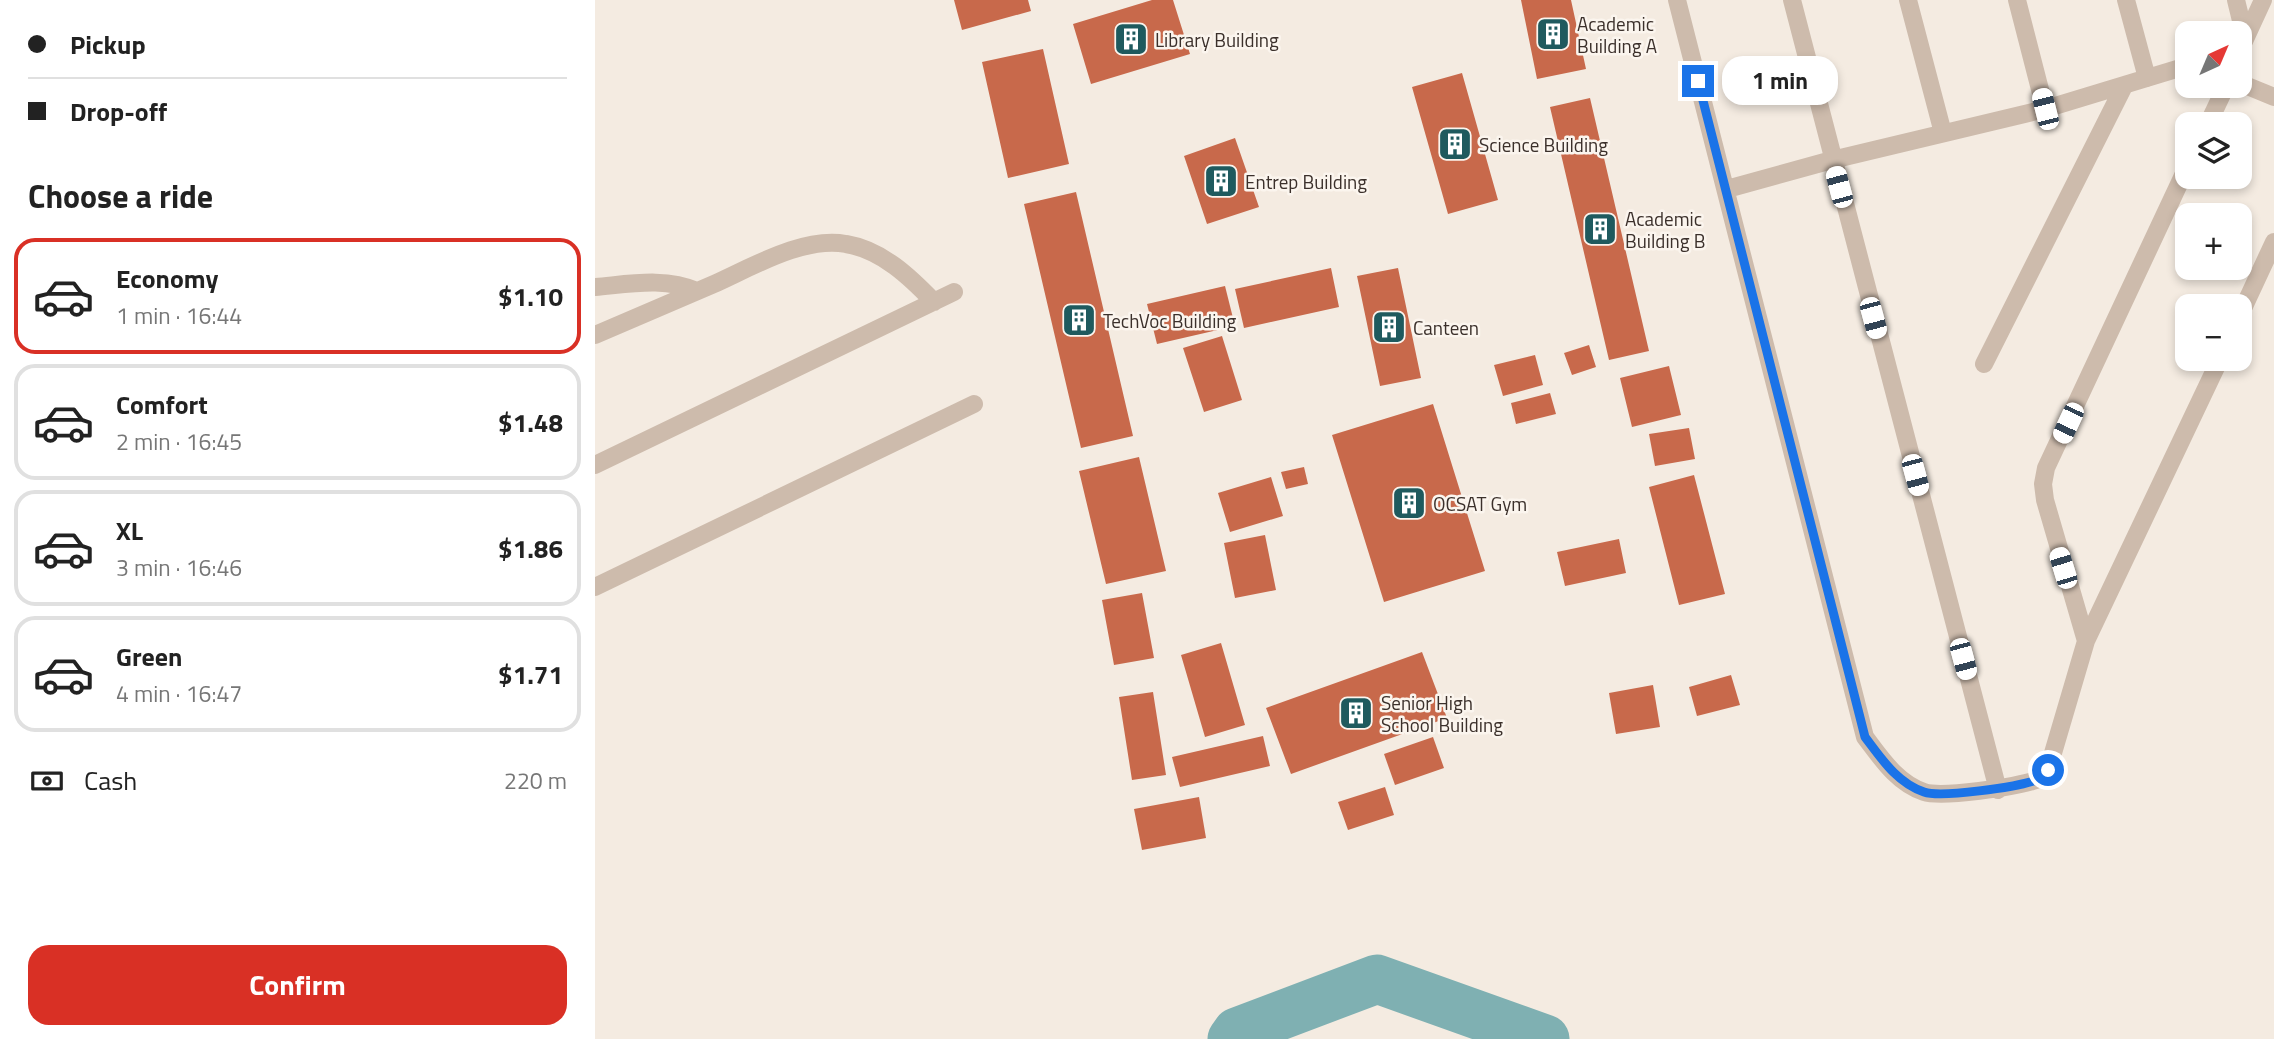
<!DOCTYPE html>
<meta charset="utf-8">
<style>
:root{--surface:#fff;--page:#f2f2f2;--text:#222;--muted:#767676;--line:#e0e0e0;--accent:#d93025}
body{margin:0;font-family:"Titillium Web",sans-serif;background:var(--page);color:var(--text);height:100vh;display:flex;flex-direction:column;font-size:26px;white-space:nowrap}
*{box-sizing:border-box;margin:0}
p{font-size:23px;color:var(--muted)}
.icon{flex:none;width:38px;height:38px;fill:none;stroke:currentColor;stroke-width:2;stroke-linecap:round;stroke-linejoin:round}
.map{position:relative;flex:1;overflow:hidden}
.sheet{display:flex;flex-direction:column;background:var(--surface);width:595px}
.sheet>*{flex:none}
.banner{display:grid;align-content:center;height:154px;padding:0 28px;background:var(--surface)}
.needle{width:46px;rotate:44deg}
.controls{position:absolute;left:1580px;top:21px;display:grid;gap:14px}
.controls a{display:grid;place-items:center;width:77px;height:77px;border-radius:14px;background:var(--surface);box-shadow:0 4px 10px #0003;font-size:35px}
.end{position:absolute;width:32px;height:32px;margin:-16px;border:9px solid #1a73e8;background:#fff;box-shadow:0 0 0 4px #fff}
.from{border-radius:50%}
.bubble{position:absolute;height:49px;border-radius:21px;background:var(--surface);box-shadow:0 4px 10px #0003;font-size:23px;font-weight:700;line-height:49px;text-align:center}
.car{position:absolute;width:21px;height:42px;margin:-21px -10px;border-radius:9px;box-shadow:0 0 5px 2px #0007;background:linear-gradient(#fff 24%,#345 0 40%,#fff 0 76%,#345 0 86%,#fff 0)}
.banner b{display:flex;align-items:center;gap:24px;height:66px;font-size:26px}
.banner b+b{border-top:2px solid var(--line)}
.banner i{width:18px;height:18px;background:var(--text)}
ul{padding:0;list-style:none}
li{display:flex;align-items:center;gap:21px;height:116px;margin:0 14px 10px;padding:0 14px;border:4px solid var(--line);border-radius:21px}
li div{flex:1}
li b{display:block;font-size:26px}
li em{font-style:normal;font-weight:700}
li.current{border-color:var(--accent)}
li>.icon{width:63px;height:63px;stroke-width:1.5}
h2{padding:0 28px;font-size:32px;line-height:84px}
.pay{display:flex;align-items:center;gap:18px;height:77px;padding:0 28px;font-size:26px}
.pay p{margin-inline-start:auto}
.button{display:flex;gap:14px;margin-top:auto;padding:14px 28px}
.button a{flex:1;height:80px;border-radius:21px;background:var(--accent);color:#fff;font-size:28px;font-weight:700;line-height:80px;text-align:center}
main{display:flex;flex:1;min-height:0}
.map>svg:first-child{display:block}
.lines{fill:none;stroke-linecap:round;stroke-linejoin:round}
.river{stroke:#7fb0b2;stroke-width:49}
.building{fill:#c8694b}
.street{stroke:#cdbbac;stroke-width:18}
.route{stroke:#1a73e8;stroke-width:9}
.labels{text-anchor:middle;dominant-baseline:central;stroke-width:5;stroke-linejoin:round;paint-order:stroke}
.poi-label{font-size:19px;fill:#3b302b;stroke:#fbf5ee;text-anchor:start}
</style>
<main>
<section class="sheet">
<div class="banner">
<b><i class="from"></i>Pickup</b>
<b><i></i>Drop-off</b>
</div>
<h2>Choose a ride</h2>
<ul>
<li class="current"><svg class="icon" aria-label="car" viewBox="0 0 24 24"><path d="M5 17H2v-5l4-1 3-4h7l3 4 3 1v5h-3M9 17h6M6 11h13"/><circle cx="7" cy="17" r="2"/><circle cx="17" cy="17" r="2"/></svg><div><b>Economy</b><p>1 min · 16:44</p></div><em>$1.10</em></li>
<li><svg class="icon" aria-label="car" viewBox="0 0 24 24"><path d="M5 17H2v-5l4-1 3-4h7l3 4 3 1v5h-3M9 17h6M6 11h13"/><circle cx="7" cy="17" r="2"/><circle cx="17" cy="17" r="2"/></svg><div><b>Comfort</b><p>2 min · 16:45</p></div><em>$1.48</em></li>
<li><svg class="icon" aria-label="car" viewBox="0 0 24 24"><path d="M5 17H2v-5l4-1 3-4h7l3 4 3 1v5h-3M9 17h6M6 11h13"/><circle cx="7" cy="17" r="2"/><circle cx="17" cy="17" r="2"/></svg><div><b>XL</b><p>3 min · 16:46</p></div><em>$1.86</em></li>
<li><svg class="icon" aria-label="car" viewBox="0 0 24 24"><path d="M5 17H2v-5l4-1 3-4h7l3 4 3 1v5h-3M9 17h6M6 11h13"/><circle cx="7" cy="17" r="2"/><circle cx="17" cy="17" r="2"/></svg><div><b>Green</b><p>4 min · 16:47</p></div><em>$1.71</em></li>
</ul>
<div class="pay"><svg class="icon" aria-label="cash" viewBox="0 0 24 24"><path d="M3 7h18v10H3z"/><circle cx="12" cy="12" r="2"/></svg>Cash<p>220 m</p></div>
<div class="button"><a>Confirm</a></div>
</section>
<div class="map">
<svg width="1679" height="1039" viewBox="0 0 1679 1039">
<rect width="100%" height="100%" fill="#f4ebe1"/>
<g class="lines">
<!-- river -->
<path class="river" d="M637 1039 642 1032 782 979 950 1039"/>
</g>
<!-- building -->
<path class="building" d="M359 0H433L436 11 367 30Z
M557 0H578L595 54 496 84 478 24Z
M926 0H976L991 69 942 79Z
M448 49 474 164 413 178 387 62Z
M867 73 903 200 853 214 817 87Z
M995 98 1054 351 1014 360 955 107Z
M640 138 664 207 612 224 589 156Z
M481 192 538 436 486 448 429 204Z
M736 268 744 307 649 328 640 289Z
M803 268 826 378 785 386 762 276Z
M630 286 640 326 562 344 552 304Z
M627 336 647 400 609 412 588 348Z
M994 345 1001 367 977 375 969 353Z
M940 355 948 385 908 396 899 365Z
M1074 366 1086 415 1037 427 1025 378Z
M955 393 961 414 921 424 916 403Z
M838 404 890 571 789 602 737 435Z
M1094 428 1100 459 1060 466 1054 434Z
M544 457 571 571 511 584 484 471Z
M709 467 713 484 691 489 686 472Z
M1099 475 1130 594 1084 605 1054 487Z
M676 477 688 516 635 532 623 493Z
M670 535 681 590 640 598 629 543Z
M1024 539 1031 573 970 586 962 552Z
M547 593 559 658 519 665 507 600Z
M626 643 650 725 610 737 586 655Z
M827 652 852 718 696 774 671 708Z
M1136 675 1145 705 1102 716 1094 687Z
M1058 685 1065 727 1021 734 1014 693Z
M558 692 571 775 537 780 524 697Z
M668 736 675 766 585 787 577 757Z
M838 737 849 768 800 785 789 754Z
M790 787 799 815 753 830 743 802Z
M604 797 611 838 547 850 539 809Z"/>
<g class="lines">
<!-- street -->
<path class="street" d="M1082 0 1270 737C1286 758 1302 783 1329 792 1347 798 1421 787 1441 780 1446 778 1449 774 1453 770L1491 641 1625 359
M1197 0 1403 790
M1313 0 1348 133
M1422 0 1450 109
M1531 0 1552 78
M1641 0 1650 37
M1645 50 1668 0
M1645 83 1679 97
M1613 124 1631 86
M1132 189 1237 160 1450 109 1552 78 1585 68H1592
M0 287C35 284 70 277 102 291
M1645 315 1679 242
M0 335C40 318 79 301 119 284 157 267 209 236 251 244 287 250 315 277 339 302
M1389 364 1529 86
M0 465 359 292
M0 587 379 404
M1491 641 1450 500 1448 484 1451 468 1592 167"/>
</g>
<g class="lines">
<!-- route -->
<path class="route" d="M1103 81 1270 737C1286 758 1302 783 1329 792 1346 798 1422 787 1441 780 1446 778 1449 774 1453 770"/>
</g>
<!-- icons -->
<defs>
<g id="building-square" transform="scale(1.75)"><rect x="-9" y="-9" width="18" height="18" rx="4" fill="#1f5a5e" stroke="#fbf5ee"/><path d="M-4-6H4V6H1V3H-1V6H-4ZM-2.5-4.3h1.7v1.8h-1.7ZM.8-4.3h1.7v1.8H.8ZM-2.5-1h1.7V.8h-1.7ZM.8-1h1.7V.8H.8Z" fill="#fff"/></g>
</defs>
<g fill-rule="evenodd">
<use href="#building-square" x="958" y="34"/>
<use href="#building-square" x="536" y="39"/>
<use href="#building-square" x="860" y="144"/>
<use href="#building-square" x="626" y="181"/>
<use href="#building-square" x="1005" y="229"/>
<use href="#building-square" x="484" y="320"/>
<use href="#building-square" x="794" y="327"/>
<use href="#building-square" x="814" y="503"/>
<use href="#building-square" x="761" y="713"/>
</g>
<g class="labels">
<!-- poi labels -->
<g class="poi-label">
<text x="982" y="23">Academic<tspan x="982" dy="22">Building A</tspan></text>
<text x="560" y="39">Library Building</text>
<text x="884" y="144">Science Building</text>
<text x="650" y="181">Entrep Building</text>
<text x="1030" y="218">Academic<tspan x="1030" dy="22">Building B</tspan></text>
<text x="508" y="320">TechVoc Building</text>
<text x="818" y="327">Canteen</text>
<text x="838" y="503">OCSAT Gym</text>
<text x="786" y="702">Senior High<tspan x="786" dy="22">School Building</tspan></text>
</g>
</g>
</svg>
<div class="controls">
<a><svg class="needle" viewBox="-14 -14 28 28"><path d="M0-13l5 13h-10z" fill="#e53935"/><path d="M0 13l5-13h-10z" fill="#767676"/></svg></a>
<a><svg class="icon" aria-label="layers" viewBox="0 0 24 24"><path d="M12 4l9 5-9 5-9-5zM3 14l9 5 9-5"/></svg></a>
<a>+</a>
<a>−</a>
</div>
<i class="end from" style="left:1453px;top:770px"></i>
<i class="end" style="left:1103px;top:81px"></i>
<div class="bubble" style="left:1127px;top:56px;width:116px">1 min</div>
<i class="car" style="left:1450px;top:109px;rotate:346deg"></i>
<i class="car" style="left:1244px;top:187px;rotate:345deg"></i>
<i class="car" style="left:1278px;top:318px;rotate:165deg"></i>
<i class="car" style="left:1473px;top:423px;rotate:205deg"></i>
<i class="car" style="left:1320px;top:475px;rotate:165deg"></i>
<i class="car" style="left:1468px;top:568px;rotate:343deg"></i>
<i class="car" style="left:1368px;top:659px;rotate:165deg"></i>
</div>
</main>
